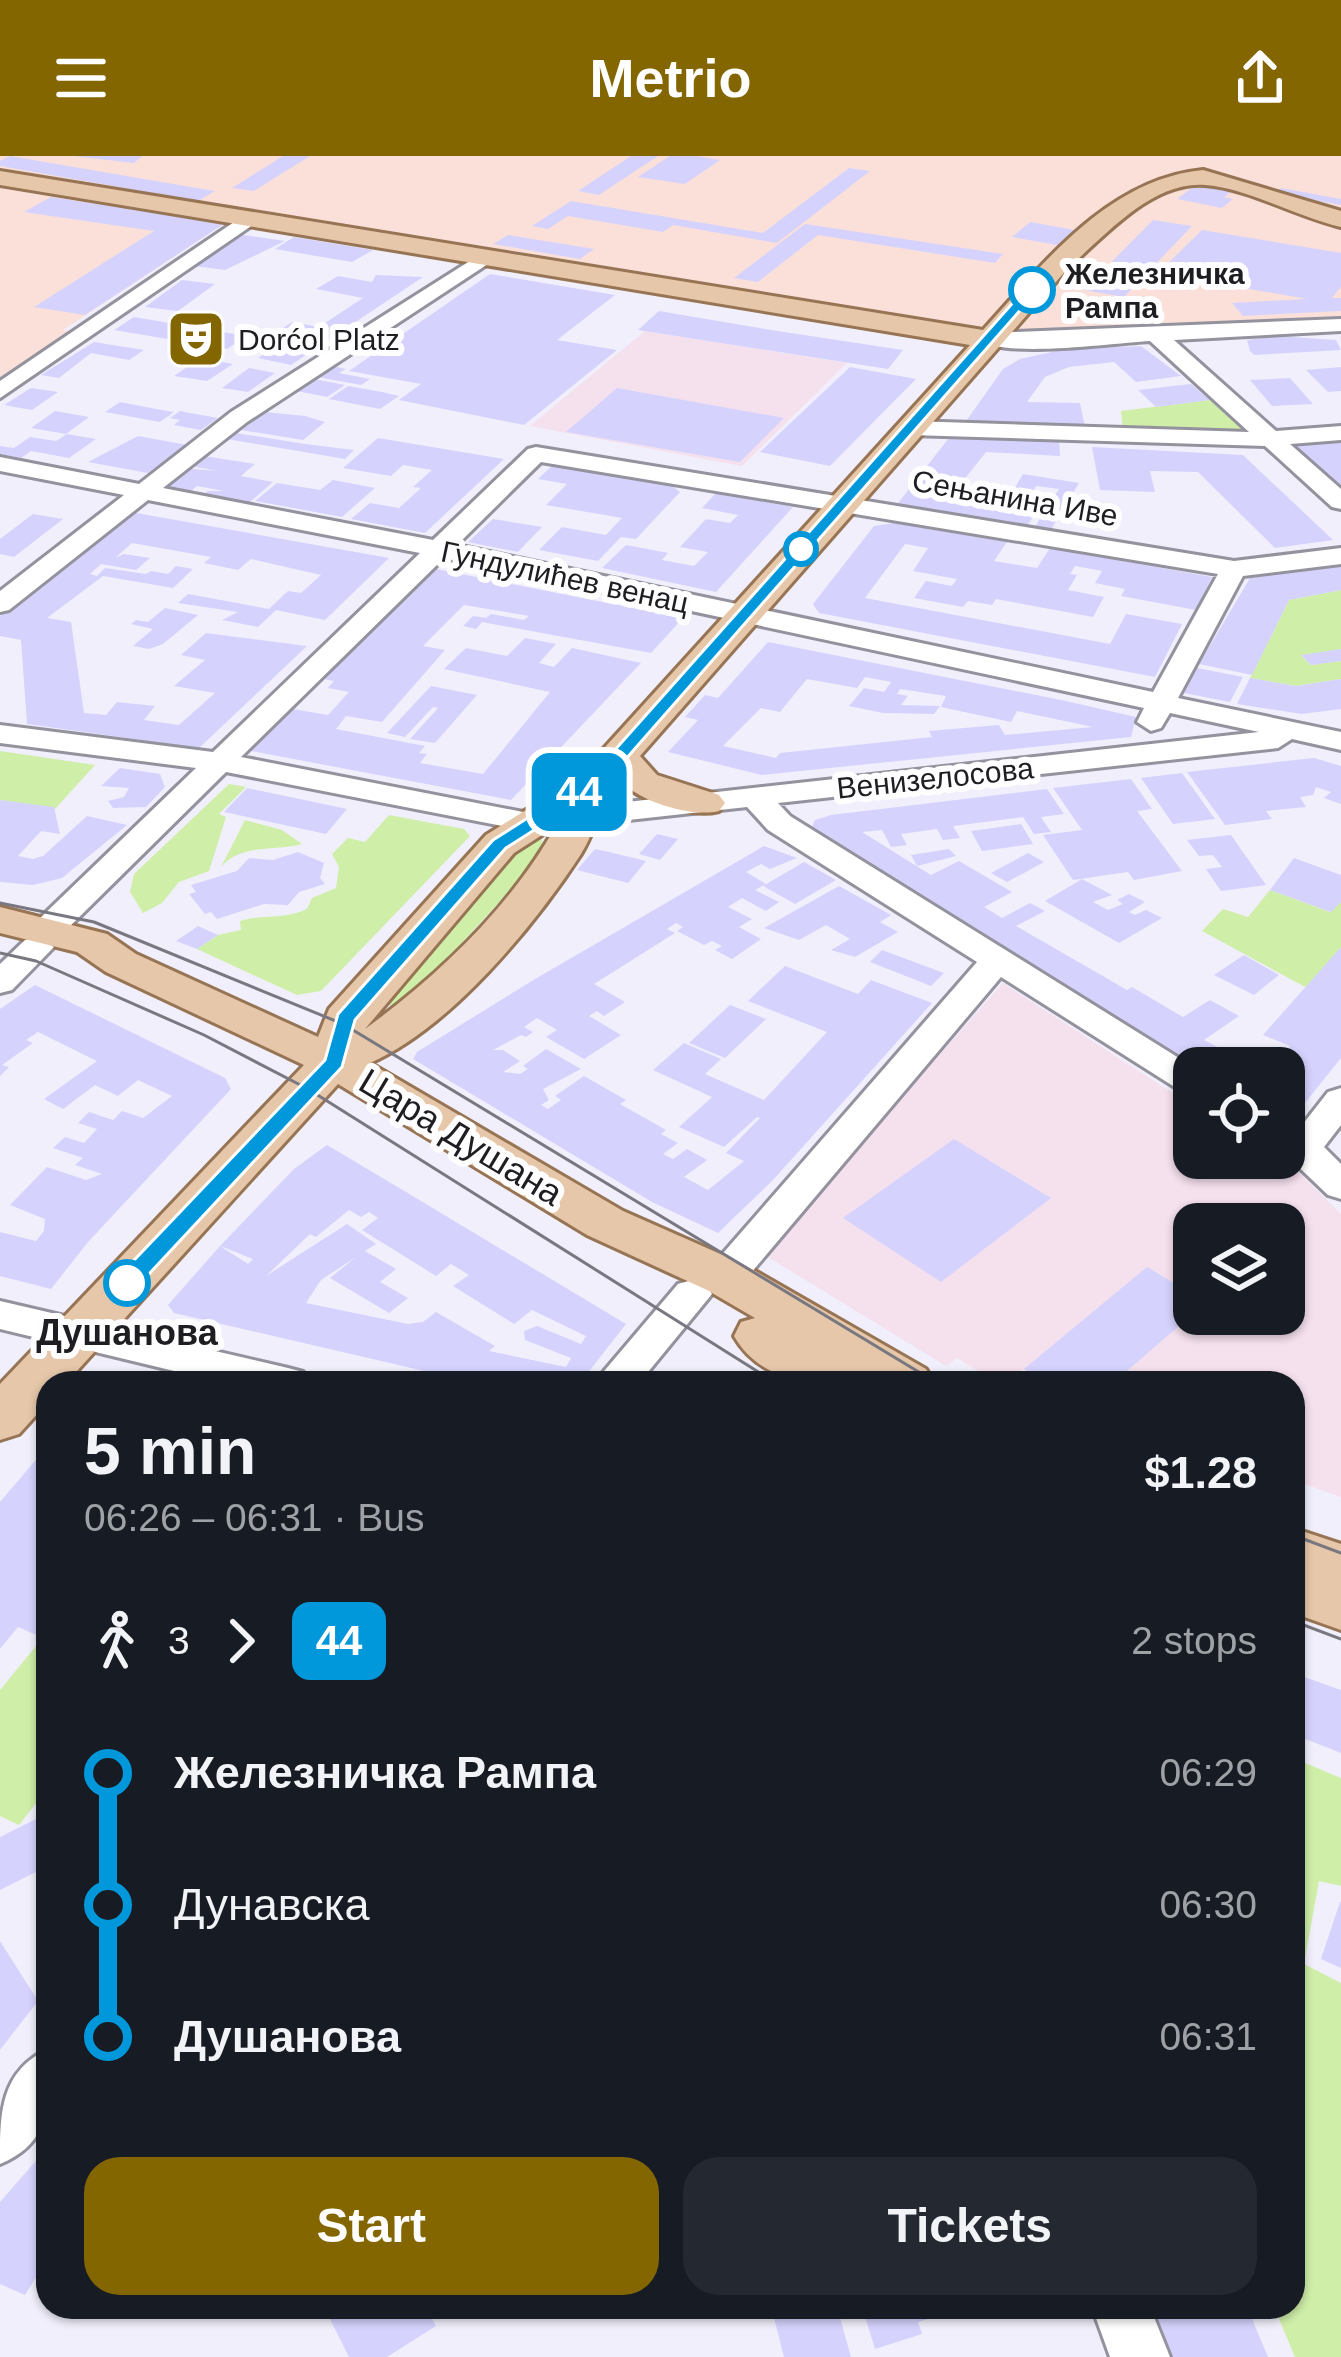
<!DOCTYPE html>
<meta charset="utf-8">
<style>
body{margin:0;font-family:Helvetica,sans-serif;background:#242831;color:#f1f3f6;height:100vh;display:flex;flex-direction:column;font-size:45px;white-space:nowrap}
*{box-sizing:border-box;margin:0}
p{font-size:39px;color:#9ea1a6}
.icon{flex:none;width:66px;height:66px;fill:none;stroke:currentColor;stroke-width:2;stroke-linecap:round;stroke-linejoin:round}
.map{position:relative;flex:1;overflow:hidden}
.side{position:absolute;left:36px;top:1215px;width:1269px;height:948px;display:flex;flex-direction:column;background:#171b24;border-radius:36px;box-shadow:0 3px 9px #0004}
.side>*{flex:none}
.badge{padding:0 24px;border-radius:18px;font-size:42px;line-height:78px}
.fabs{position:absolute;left:1173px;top:891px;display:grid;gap:24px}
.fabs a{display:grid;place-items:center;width:132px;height:132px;border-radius:24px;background:#171b24;box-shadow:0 3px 9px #0004;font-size:60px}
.map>.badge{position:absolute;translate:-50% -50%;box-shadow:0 0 0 6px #fff}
.legs{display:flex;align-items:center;gap:18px;height:132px;padding:0 48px;font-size:39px}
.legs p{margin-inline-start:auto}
.summary{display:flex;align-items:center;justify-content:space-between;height:204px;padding:0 48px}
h1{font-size:66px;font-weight:600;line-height:90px}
.action{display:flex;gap:24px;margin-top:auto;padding:24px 48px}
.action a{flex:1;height:138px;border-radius:36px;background:#846600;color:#fff;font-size:48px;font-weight:600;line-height:138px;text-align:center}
.action a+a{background:#242831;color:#f1f3f6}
ul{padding:0 48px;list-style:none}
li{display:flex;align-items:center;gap:42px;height:132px;font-size:45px}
li i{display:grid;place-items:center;width:18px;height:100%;margin:0 15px;background:currentColor}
li i::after{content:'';width:30px;height:30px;margin:-15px;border:9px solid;border-radius:50%;background:#171b24}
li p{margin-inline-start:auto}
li:first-child i{background:linear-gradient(#0000 50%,currentColor 0)}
li:last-child i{background:linear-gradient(currentColor 50%,#0000 0)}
header{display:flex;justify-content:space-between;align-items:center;height:156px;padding:0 48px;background:#846600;color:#fff;font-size:54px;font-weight:600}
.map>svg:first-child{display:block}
</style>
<header><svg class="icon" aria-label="menu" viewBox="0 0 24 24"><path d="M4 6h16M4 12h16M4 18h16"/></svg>Metrio<svg class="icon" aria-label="share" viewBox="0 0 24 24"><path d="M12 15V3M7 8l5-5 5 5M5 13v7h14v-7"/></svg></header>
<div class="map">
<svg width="1341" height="2201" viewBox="0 0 1341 2201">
<rect width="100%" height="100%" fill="#f0effb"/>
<!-- commercial -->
<path fill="#f5e0ee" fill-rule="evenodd" d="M645 175 847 207 742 310 530 270Z
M1003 827 1194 951V1002H1276L1293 1011 1341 1058V1341L1293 1324V1227H1046L1024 1213 1007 1227H998L957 1202 946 1210 763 1098ZM1194 1068H1284V1158H1194Z"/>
<!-- industrial -->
<path fill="#fae0d9" d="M0 0H1341V163L1013 177 936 169 0 15Z
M0 30 225 67 63 174 80 178 0 231Z"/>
<!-- green -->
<path fill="#cfeea8" d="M1210 244 1247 278 1123 274 1121 255Z
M1341 434V493L1302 500 1311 509 1341 505V523L1296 530 1250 522 1289 444Z
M0 595 95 609 55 653 0 644Z
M229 628 246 631 219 658 226 661 209 715 179 726 162 747 143 757 130 736 134 718Z
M389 659 464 673 470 680 321 835 297 839 197 793 218 779 241 774 240 765C263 758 284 764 307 753L312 742 336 732 339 711 332 698 348 682 365 686Z
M245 664 282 674 302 688C272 696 242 687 221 711Z
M539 673 545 696 428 824 395 851 379 846 505 697Z
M1270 734 1330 756 1341 746V791L1307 832 1202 775 1223 753 1248 761Z
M41 1484 48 1487V1632L19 1669 0 1660V1534Z
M1293 1602 1341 1622V1730L1319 1725 1304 1808 1341 1827V2201H1295L1274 2151H1293Z"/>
<!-- building -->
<path fill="#d5d3fd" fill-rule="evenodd" d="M10 0 173 28 215 35 198 45 0 10V5Z
M73 0H142L134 7Z
M283 0H310L254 35 232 32Z
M631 0H658L599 39 578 35Z
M670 0H696L720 4 685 28 638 21Z
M849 12 870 15 777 87 673 69 663 76 568 60 548 73 532 70 571 45 763 77Z
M1197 28 1232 35 1224 41 1233 43 1222 52 1177 43Z
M1281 32 1341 43V49L1274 37Z
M51 41 156 57 225 67 85 159 34 151 154 75 24 56Z
M1153 64 1192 70 1124 141 1084 134Z
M1030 66 1075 74 1057 89 1012 81Z
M805 68 1003 98 995 107 818 79 758 126 734 122Z
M1202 74 1341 97V131L1332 142H1341V155L1243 160 1232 147 1307 143 1158 117Z
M243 79 285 85 225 114 194 110Z
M508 79 594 93 580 103 493 88Z
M294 81 373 94 352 106 275 93Z
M490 118 615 139 557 184 617 194 524 269 399 244 421 228 349 215Z
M376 119 423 121 291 209 258 202 294 179 277 176 292 166 319 171 363 142 316 133 338 120 372 126Z
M182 124 215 128 178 155 145 151Z
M659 155 771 174 903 194 888 213 638 174Z
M134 161 246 180 227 193 114 174Z
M1278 180 1336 184 1341 194 1254 199 1250 195 1247 184Z
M94 186 144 194 129 204 91 197 59 222 41 219Z
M1141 190 1181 220 1136 226 1114 206 1069 211 1045 221 1027 246 1080 247 1085 271 964 268 1003 213 1020 203 1066 193Z
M200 202 233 208 207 225 174 220Z
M332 210 346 213 339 217 370 223 361 229 317 221Z
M850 211 916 223 830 310 760 296Z
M1341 211V235L1328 236 1306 214Z
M249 212 275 217 248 236 222 232Z
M1290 222 1313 248 1272 250 1250 224Z
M314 223 345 229 327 241 297 235Z
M1191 228 1210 244 1156 251 1138 234Z
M348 230 382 236 399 240 380 253 329 243Z
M31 232 58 236 32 254 4 249Z
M617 232 784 262 740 306 566 276Z
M120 246 156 253 174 256 160 266 105 256Z
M55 255 89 261 66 278 31 272Z
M180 255 190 257 218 262 201 274 174 269 180 264 170 262Z
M265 256 305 260 325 266 303 284 241 274Z
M236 277 305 288 354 294 345 303 227 283Z
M67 278 96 283 69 302 31 295 21 302 0 298V290L14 292 30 281 56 285Z
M952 278 1059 283 1060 300 986 296 951 340 1037 355 1025 373 895 351Z
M138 280 187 289 148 317 88 306Z
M378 282 504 303 425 377 351 363 370 347 399 352 421 332 413 331 432 314 403 309 391 320 343 312Z
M1341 283V330L1291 286Z
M1092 291 1243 299 1333 384 1275 392 1198 316 1150 315 1155 336 1100 334Z
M204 300 255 308 241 320 273 326 242 353 200 342 208 335H224L197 330 185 340 154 334 182 312 217 315 191 310Z
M553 309 671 329 680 336 636 383 621 381 598 405 539 394 562 371 606 379 622 362 546 349 567 328 538 323Z
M1023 318 1079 327 1049 377 1033 374 1059 333 1036 330 1028 343 1010 340Z
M333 324 375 332 342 361 255 345 277 327 320 334Z
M716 337 793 351 716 436 602 412 626 389 668 397 662 404 694 410 708 396 680 391 706 363 730 367 738 359 702 352Z
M125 355 389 402 325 464 276 454 258 471 222 464 238 456 178 447 188 438 269 453 288 435 301 437 321 419 251 403 238 414 204 407 211 401 132 387 115 402 124 398 150 402 136 414 101 408 90 418 97 420 105 412 146 418 151 415 168 418 176 410 193 413 173 432 103 420 47 462 71 466 84 557 106 559 117 546 155 550 144 564 179 569 215 537 174 530 205 504 181 499 206 477 307 490 199 592 27 568 21 484 0 480V460Z
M33 358 63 363 14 401 0 398V383Z
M493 363 542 371 518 396 468 386Z
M894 367 1007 386 994 405 1037 412 1050 392 1212 421 1196 454 1121 440 1125 433 1095 427 1102 415 1075 410 1070 418 1077 419 1068 434 1104 441 1093 461 996 443 992 449 968 445 963 451 914 442 926 425 952 430 957 423 913 415 928 392 905 388 865 442 1110 488 1126 458 1182 468 1155 521 819 457 813 448 874 370Z
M1341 406V434L1289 444 1252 519 1199 508 1250 422Z
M436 413 683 462 651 497 482 466 476 473 463 470 473 460 486 462 491 458 524 464 529 460 464 449 423 490 445 494 382 566 346 560 336 573 425 590 419 597 427 598 420 607 483 618 550 536 444 513 466 492 507 500 525 482 556 488 539 507 554 511 572 492 641 507 511 644 251 595 293 553 328 559 349 536 328 532 334 525 323 523Z
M165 452 198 459 163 488 149 493 133 490 153 473 131 468 136 464 148 466Z
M768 486 1066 545 1136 561 1131 581 762 619 668 596 698 564 685 561 705 539 718 542ZM865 521 891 526 884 536 864 532 849 550 883 557 934 558 940 550 901 549 908 540 897 538 900 533 946 540 941 551 1011 566 1017 555 1093 571 1005 579 999 569 929 575 932 581 780 597 776 602 723 590 761 552 780 556 807 523 857 532Z
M1341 493V505L1311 509 1301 499Z
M1197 512 1243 521 1230 546 1184 537Z
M1250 522 1296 530 1341 523V553L1302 558 1237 548Z
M431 530 477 539 435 587 410 583 438 552 433 551 405 581 387 577Z
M1314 602 1341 610V648L1324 642 1331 636 1316 631 1313 639 1300 641 1306 651 1266 655 1272 663 1225 669 1187 616Z
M120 612 160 618 165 631 146 651 113 652 108 645 124 641 129 632 101 630Z
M1182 617 1215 663 1173 668 1141 622Z
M1131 623 1152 653 1137 655 1182 715 1134 724 1128 716 1073 724 1043 679 1082 674 1053 632Z
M247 632 295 642 347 653 326 678 224 656Z
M1047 633 1064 658 1041 661 1051 676 1034 678 1023 661 953 670 960 682 943 684 937 673 901 678 907 689 891 691 882 674 862 676 931 719 959 705 1012 736 984 751 1002 762 1030 747 1045 755 1016 770 1127 834 1132 831 1183 861 1210 844 1239 860 1204 884 1258 912H1194L811 674 815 664 831 659Z
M0 644 54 651 60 678 41 675 18 700 33 703 43 700 87 660 127 669 62 722 33 729 0 726Z
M1021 668 1033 688 982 695 971 675Z
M657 678 678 683 660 704 639 698Z
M1231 679 1266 729 1221 735 1206 713 1222 711 1213 699 1199 700 1187 684Z
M764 690 797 702 770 713 761 708 746 716 766 728 755 734 779 746 766 755 742 742 728 751 752 763 739 771 761 783 732 803 715 794 722 790 712 785 704 789 677 775 683 771 676 767 667 773 675 777 594 828 625 846 604 860 597 855 589 860 621 879 584 903 546 881 557 874 537 862 524 871 533 876 526 881 521 879 493 894H503L520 905 503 916 520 918 528 913 523 910 546 893 581 913 543 933 549 944 541 949 548 953 561 944 555 940 584 920 626 944 620 948 666 974 661 978 678 987 663 998 673 1003 687 993 707 1004 684 1021 708 1034 744 1005 726 997 760 962 757 961 724 991 679 971 712 941 653 914 684 887 721 903 705 918 764 944 827 876 748 845 785 810 858 838 871 824 932 847 773 1024 718 1077 652 1046 413 903 417 896 530 826Z
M595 693 609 696 646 705 628 727 577 714Z
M949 693 956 700 917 710 911 699Z
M298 696 324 707 320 722 325 728 299 736 288 749 264 748 217 763 211 756 205 758 189 738 196 736 191 729 237 715 249 702 273 704Z
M1028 697 1044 706 1007 726 991 717Z
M1294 702 1341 719V746L1331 756 1270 734Z
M804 706 836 724 795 748 763 730Z
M1082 723 1112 739 1093 746 1108 754 1123 748 1117 744 1129 738 1145 746 1129 756 1135 759 1146 754 1162 762 1119 787 1045 745Z
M839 730 891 759 880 766 898 776 855 801 831 794 850 783 826 769 799 784 764 772Z
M198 770 218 779 197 793 176 785Z
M1341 791V902L1284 973V912H1273L1290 890 1263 879Z
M882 794 944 817 931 830 870 806Z
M1244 799 1279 819 1254 839 1214 819Z
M35 829 225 922 231 933 88 1086 51 1133 0 1120V1076L36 1085 44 1075 45 1063 10 1049 47 1011 86 1024 102 1018 75 1009 83 1002 53 992 65 981 84 987 97 973 78 967 89 956 113 964 122 955 143 962 172 940 138 924 118 940 95 929 63 953 44 943 97 905 38 876 26 884 33 887 2 909 9 911 0 920V853Z
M730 849 766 863 725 902 689 887Z
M954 983 1051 1042 941 1126 843 1062Z
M327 989 401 1033 626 1168 580 1227H476L174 1157 168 1149 220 1090 248 1108 253 1103 220 1090 294 1013ZM349 1054 361 1061 369 1056 378 1062 362 1074 436 1120 451 1108 469 1119 453 1130 514 1168 532 1154 586 1180 581 1188 537 1170 524 1175 525 1184 571 1202 566 1211 489 1195 495 1190 436 1156 423 1166 408 1168 306 1147 321 1124 356 1101 330 1122 389 1157 408 1142 380 1126 396 1113 365 1095 376 1088 347 1068 266 1120 310 1078 316 1081Z
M1147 1111 1194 1139V1157L1113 1227H1046L1024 1213Z
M40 1299 48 1301V1484L18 1471 0 1493V1346Z
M1293 1517 1341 1534V1597L1293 1578Z
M48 1657V1710L0 1734V1681Z
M1340 1746H1341V1812L1321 1803Z
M0 1785 38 1845 0 1894Z
M48 1991V2102L25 2139 0 2128V2046Z
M324 2151H426L436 2170 387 2201H349Z
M798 2151H837L851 2201H784L773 2158Z
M862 2151H963V2152L918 2166 922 2178 875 2193Z
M1143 2151H1247L1268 2201H1162Z"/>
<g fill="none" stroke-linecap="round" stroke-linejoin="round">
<!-- minor casing -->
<g stroke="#93929d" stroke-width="6">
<path id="minor" d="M243 60 260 64 0 242V225Z
M484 96 491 98V106L247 266 163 332 433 384 528 293 536 291 1234 405 1341 392V408L1243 420 1178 542 1341 576V594L1292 583 1278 592 778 647 790 660 1195 912 1194 938 1181 935 1001 821 739 1131 725 1135 711 1131 705 1121 711 1111 977 806 768 674 747 651 528 675 226 616 60 780H36L32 773 36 766 196 612 0 587V569L213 596 420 397 148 344 9 454 0 456V435L124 339 0 315V301L139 328 231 256ZM541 306 1218 418 1153 536 457 389ZM444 402 1144 552 1137 566 1151 575 1161 572 1170 557 1259 576 528 657 241 601Z
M1341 163V175L1174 184 1276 275 1341 270V284L1290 288 1341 333V353L1332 351 1265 290 911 279 899 272 911 265 1249 276 1150 185C1113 187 1003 203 977 183L988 177Z
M37 781 54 791 12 834 0 837V808L25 784Z
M1341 932V969L1324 991 1341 1008V1043L1328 1039 1284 997V969L1299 973 1328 936Z
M692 1124 706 1128 712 1138 639 1227H594L678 1128Z
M0 1145 288 1212 303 1216 309 1227H224L0 1173Z
M48 1893C48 1944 55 1985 0 2008 0 1957 0 1916 48 1893Z
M1092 2151H1150L1170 2201H1110Z"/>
</g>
<!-- major casing -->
<g stroke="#967454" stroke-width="6">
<path id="major" d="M1203 14 1341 55V71C1298 61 1247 32 1205 29 1152 25 1106 79 1069 111L640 600 657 619 719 639 725 647 719 655C691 662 637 645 619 623 601 643 596 675 581 698 534 770 450 872 370 907L623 1055 743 1108 926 1213 934 1227C871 1227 772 1247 734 1180L741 1166 755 1162 707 1134 587 1079 338 928 66 1227H48V1246L19 1278 0 1284V1228L304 909 106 816 77 796 0 777V751L107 778 136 798 318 881 329 853 486 679 577 622 970 189 0 29V15L983 174C1043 108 1108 23 1203 14ZM556 670C511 750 439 819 365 873L514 697Z
M1293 1372 1341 1388V1474L1293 1457Z"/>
</g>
<!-- minor -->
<use href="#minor" fill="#fff" fill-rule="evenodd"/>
<!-- major -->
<use href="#major" fill="#e6c7a9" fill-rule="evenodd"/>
<!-- tram -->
<path stroke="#797880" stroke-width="3" d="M0 747 94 766 343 868 937 1227
M0 797 36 805 204 879 308 933 776 1227
M1293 1379 1341 1397
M1293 1465 1341 1483"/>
</g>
<!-- line-1 -->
<path fill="#0098da" stroke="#fff" stroke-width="3" d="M1027 131 1038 134 625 604 597 634 506 692 355 864 342 911 135 1133H118V1121L325 904 338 858 493 684 584 626 613 596Z"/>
<!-- icons -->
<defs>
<g id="theatre-square" transform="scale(3)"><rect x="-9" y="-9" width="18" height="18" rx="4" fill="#846600" stroke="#fefefe"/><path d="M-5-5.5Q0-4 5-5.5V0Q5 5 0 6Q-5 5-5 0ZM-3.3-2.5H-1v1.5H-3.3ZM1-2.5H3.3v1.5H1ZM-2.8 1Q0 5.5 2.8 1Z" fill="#fff"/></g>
</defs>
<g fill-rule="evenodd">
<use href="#theatre-square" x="196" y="183"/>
</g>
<!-- markers -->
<g fill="#fff" stroke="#0098da" stroke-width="6">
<circle cx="1032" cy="134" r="21"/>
<circle cx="801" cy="393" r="15"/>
<circle cx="127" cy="1127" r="21"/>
</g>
<g text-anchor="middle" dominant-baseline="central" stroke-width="12" stroke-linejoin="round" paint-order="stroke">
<!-- far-stop labels -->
<g font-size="30" font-weight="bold" fill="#1e1e22" stroke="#fefefe" text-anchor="start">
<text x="1065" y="117">Железничка<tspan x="1065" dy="34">Рампа</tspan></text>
</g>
<!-- far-poi labels -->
<g font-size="30" fill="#1e1e22" stroke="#fefefe" text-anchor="start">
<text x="238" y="183">Dorćol Platz</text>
</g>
<!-- far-street labels -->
<g font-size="30" fill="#1e1e22" stroke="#fefefe">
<text transform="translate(1015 342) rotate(10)">Сењанина Иве</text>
<text transform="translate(565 421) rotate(12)">Гундулићев венац</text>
<text transform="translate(935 622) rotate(-6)">Венизелосова</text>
</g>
<!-- street labels -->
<g font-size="36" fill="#1e1e22" stroke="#fefefe">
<text transform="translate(461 981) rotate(31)">Цара Душана</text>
</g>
<!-- stop labels -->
<g font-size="36" font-weight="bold" fill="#1e1e22" stroke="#fefefe">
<text x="127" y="1176">Душанова</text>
</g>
</g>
</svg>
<div class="fabs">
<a><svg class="icon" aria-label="locate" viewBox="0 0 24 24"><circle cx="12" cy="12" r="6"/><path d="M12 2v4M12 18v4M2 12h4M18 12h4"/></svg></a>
<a><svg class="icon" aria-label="layers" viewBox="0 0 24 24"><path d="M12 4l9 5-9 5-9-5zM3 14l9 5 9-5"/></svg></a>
</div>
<b class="badge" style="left:579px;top:636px;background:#0098da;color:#fff">44</b>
<section class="side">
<div class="summary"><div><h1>5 min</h1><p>06:26 – 06:31 · Bus</p></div><b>$1.28</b></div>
<div class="legs"><svg class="icon" aria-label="walk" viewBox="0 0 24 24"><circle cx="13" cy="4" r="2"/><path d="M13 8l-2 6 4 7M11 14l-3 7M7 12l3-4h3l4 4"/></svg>3<svg class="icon" aria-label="forward" viewBox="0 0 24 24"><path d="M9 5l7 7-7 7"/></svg><b class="badge" style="background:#0098da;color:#fff">44</b><p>2 stops</p></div>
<ul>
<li><i style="color:#0098da"></i><b>Железничка Рампа</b><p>06:29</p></li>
<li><i style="color:#0098da"></i><span>Дунавска</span><p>06:30</p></li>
<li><i style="color:#0098da"></i><b>Душанова</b><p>06:31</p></li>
</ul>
<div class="action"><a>Start</a><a>Tickets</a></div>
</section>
</div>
